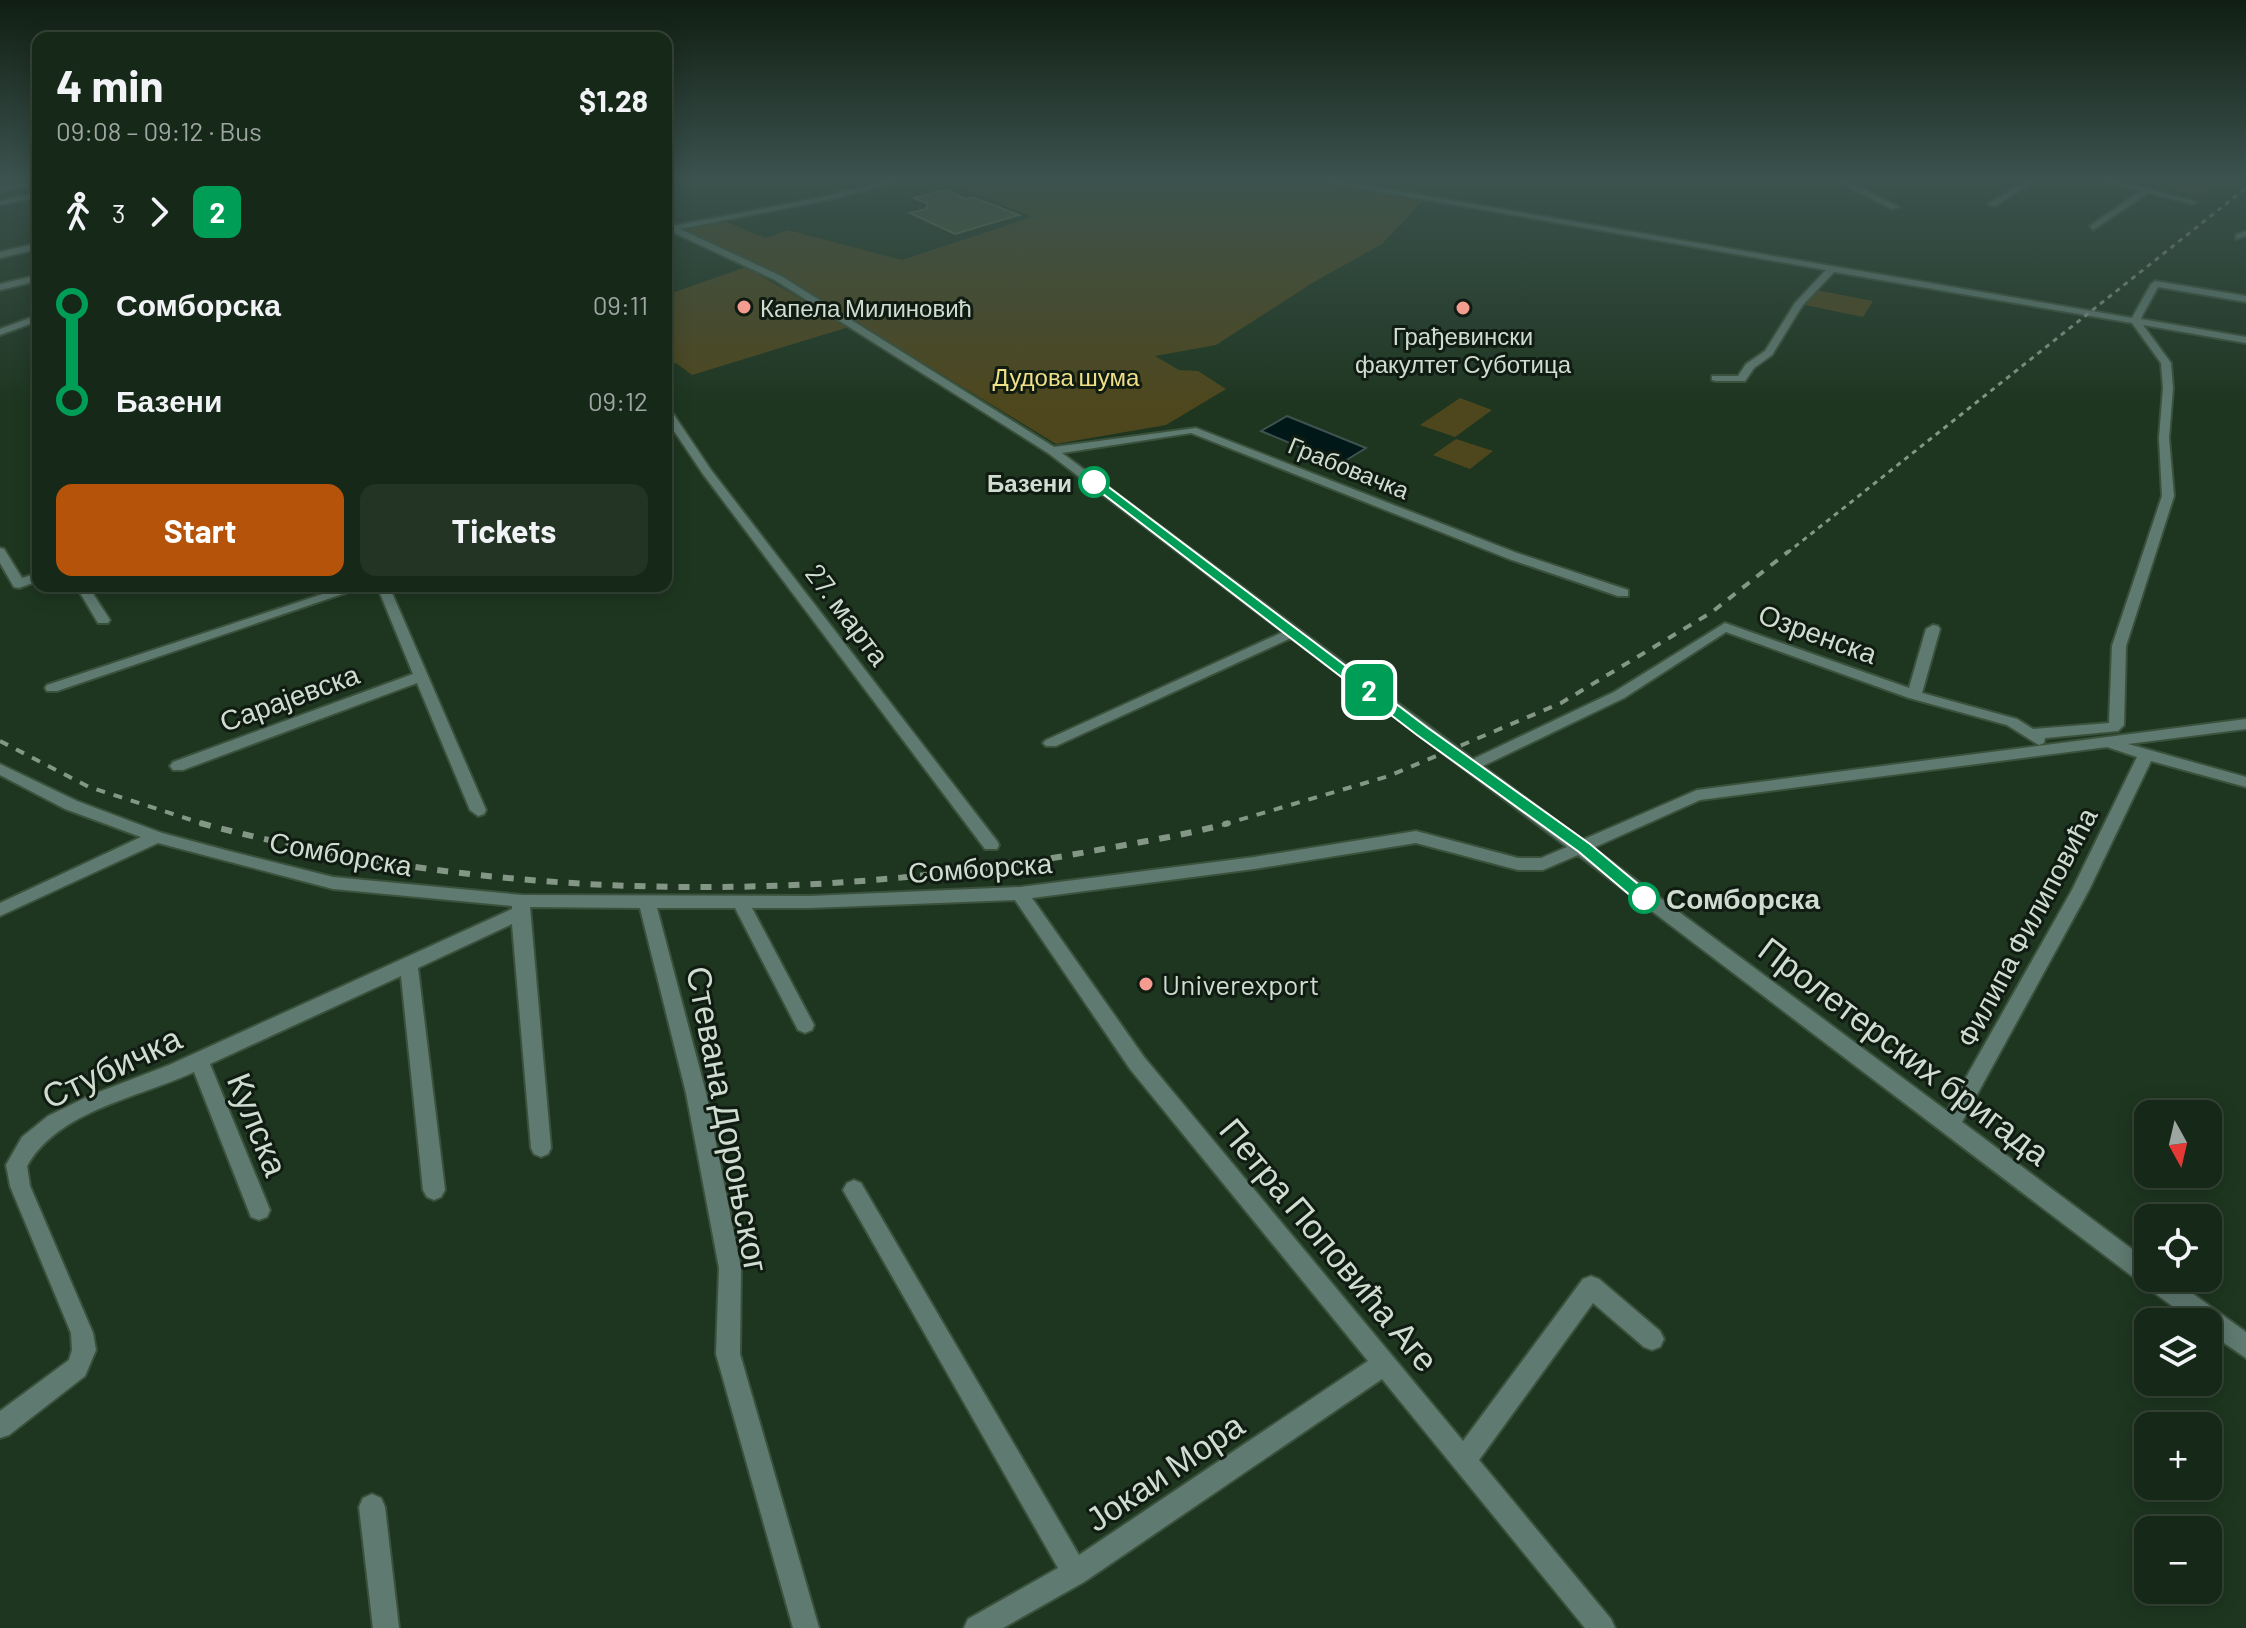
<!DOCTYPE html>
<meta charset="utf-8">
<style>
body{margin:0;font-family:Barlow,sans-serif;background:#233425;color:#f1f3f6;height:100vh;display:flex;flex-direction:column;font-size:30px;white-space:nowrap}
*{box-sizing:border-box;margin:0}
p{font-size:26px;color:#9ea6a2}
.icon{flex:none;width:44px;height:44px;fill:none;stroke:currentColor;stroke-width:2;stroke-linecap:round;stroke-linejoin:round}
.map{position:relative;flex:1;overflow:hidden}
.panel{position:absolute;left:32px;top:32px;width:640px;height:560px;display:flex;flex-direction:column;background:#162818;border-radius:16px;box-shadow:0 4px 20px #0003,0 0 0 2px #354437}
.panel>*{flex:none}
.badge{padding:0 16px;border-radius:12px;font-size:28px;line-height:52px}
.needle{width:52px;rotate:172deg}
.tools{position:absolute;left:2134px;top:1100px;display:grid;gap:16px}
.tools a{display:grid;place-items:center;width:88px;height:88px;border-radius:16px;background:#162818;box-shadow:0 4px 20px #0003,0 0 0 2px #354437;font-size:40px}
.map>.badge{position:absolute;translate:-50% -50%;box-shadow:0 0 0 4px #fff}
.legs{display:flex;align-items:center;gap:12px;height:88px;padding:0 24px;font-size:26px}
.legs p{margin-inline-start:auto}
.headline{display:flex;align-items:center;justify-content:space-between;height:136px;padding:0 24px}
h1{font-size:44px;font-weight:700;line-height:60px}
.button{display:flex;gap:16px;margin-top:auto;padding:16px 24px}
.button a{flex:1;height:92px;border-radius:16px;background:#b45309;color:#fff;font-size:32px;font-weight:700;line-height:92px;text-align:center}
.button a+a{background:#233425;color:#f1f3f6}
ul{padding:0 24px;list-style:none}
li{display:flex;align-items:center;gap:28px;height:96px;font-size:30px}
li i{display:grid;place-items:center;width:12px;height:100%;margin:0 10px;background:currentColor}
li i::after{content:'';width:20px;height:20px;margin:-10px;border:6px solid;border-radius:50%;background:#162818}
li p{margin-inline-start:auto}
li:first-child i{background:linear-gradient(#0000 50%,currentColor 0)}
li:last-child i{background:linear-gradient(currentColor 50%,#0000 0)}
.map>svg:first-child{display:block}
</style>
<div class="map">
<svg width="2246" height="1628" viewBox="0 0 2246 1628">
<rect width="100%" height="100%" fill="#1e3620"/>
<!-- green -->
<path fill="#4e471d" d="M982 177H1300L1426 198 1382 244 1314 282 1216 345 1155 356 1179 370 1198 371 1226 389 1166 425 1056 444 782 277 681 228 720 219 765 238 788 230 902 260 1032 217 947 182Z
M2122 177H2227L2197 196Z
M746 267 849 327 692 375 676 363 666 366V295Z
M1816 290 1873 301 1863 317 1805 305Z
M1460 398 1492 410 1455 437 1420 425Z
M1456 439 1493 451 1470 469 1433 455Z"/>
<!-- water -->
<path fill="#001818" stroke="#3e534f" stroke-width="2" d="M1287 416 1366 448 1340 464 1261 431Z"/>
<!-- building -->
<path fill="#4f593a" stroke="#6b7656" stroke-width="2" d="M946 190 966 199 973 197 1019 215 955 234 910 213 926 209 928 204 914 198Z"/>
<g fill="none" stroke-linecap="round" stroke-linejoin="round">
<!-- minor casing -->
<g stroke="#3a513c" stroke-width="4">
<path id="minor" d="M702 177H711L716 181 709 183Z
M901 177H915L828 200 680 229 781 276 1054 447 1196 428 1517 553 1628 590V596H1618L1509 559 1191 433 1062 453 1473 759 1614 692 1725 623 1909 688 1926 629 1933 625 1938 626 1940 629 1922 693 2017 719 2033 729 2109 723 2112 646 2162 496 2159 438 2163 388 2161 363 2132 323 1834 272 1802 306 1772 355 1754 368 1745 381H1716L1712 380V376H1738L1746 364 1765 351 1795 303 1826 270 1297 177H1316L2132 318 2151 284 2155 281 2246 296V302L2158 287 2142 316 2141 319 2246 337V343L2143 325 2171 363 2173 388 2169 438 2174 496 2126 646 2124 725 2118 731 2045 738 2044 743 2039 745 2007 725 1909 698 1726 632 1624 698 1483 766 1582 840 1697 790 2246 719V729L2128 744 2246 777V787L2151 761 2089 890 1962 1122 2148 1261V1278H2171L2246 1332V1358L2208 1332V1322H2194L2145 1286 1578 855 1543 870H1518L1416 843 1254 869 1032 898 1144 1057 1463 1441 1583 1279 1591 1276 1599 1279 1660 1331 1664 1339 1660 1347 1652 1350 1644 1347 1593 1303 1479 1460 1611 1619 1615 1628H1585L1382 1379 1084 1582 1003 1628H964L968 1619 1058 1568 847 1197 843 1190 847 1183 854 1180 861 1183 1079 1555 1368 1361 1130 1069 1015 900 810 908H752L814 1025 812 1030 805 1033 798 1030 735 908H657L706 1093 741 1268 740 1354 819 1628H793L716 1354 719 1268 686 1093 640 908 530 907 551 1148 548 1154 541 1157 534 1154 531 1148 512 924 418 968 445 1190 441 1197 434 1200 427 1197 423 1190 401 976 210 1064 270 1210 267 1217 259 1220 251 1217 194 1072C138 1098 59 1110 27 1166L30 1186 93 1333 96 1350 85 1376 9 1435 0 1438V1411L69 1360 72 1350 71 1333 10 1186 6 1165 22 1137 48 1116 91 1095 169 1065 512 909V906L333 889 158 843 0 916V903L141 837 65 809 0 775V764L77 801 162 833 229 851 333 877 522 895 810 896 1020 887 1254 857 1416 831 1518 858H1541L1567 847 1291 638 1056 746H1046L1043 743 1046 740 1283 632 1048 453 775 280 666 229V224L673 226 828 196ZM2107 747 2137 757 2072 890 1947 1111 1593 848 1700 800Z
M1829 177H1839L1899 207 1892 209Z
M2032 177H2041L1995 206 1988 204Z
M2088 177H2102L2197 202 2193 204 2148 193 2093 230 2090 226 2140 191Z
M38 179V183L0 191V187Z
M38 193V197L0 205V201Z
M2246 231V236L2236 239V235Z
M38 243V249L0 258V252Z
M38 275V281L0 290V284Z
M38 315V321L0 335V329Z
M666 408 670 409 711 470 997 841 999 845 997 849H985L703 474 666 419Z
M0 548 4 549 22 578 38 573V581L19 588 14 587 0 563Z
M76 586H88L110 620 108 623H98Z
M347 586H366L57 691H47L45 688 47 685Z
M377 586H389L486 810 484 814 478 816 470 810 417 683 183 770H173L170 766 173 762 413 674Z
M372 1494 381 1498 385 1507 399 1628H373L359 1507 363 1498Z"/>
</g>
<!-- minor -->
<use href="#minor" fill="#5f7a70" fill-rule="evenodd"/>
<!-- rail-far2 -->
<path stroke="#849786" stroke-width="3" stroke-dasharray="5 5" stroke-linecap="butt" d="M1787 553 2246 188"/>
<!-- rail-far1 -->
<path stroke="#849786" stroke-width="4" stroke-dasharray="9 9" stroke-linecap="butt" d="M0 741 89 787 207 825
M1222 825 1389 776 1561 703 1712 612 1789 551"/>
<!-- rail -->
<path stroke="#849786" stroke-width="6" stroke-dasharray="11 11" stroke-linecap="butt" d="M200 823C487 900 795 905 1087 852 1134 843 1182 836 1229 823"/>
</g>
<!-- sky -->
<linearGradient id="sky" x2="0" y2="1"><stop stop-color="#101e12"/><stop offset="0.44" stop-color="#3b524e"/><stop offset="1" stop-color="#3b524e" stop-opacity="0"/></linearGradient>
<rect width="2246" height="405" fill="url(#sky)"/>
<!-- line-1 -->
<path fill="#009d57" stroke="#fff" stroke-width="2" d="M1090 479H1098L1428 728 1590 844 1650 894V902H1638L1579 852 1417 735 1090 484Z"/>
<!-- markers -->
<g fill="#f59c91" stroke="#101b11" stroke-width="3">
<circle cx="744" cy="307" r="8"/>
<circle cx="1463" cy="308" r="8"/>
<circle cx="1146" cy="984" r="8"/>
</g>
<g fill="#fff" stroke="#009d57" stroke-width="4">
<circle cx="1094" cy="482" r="14"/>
<circle cx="1644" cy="898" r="14"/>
</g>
<g text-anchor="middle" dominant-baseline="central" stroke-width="6" stroke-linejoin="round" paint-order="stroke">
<!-- far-poi labels -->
<g font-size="24" fill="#ceddcf" stroke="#101b11" text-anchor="start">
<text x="760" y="307">Капела Милиновић</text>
<text x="1463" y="335" text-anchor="middle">Грађевински<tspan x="1463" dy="28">факултет Суботица</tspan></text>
</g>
<!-- far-park labels -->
<g font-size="24" fill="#efdf87" stroke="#101b11">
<text x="1066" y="376">Дудова шума</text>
</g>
<!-- far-street labels -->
<g font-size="24" fill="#ceddcf" stroke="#101b11">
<text transform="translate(1349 467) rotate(22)">Грабовачка</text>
</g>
<!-- far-stop labels -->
<g font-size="24" font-weight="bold" fill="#ceddcf" stroke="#101b11" text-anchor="end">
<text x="1072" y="482">Базени</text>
</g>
<!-- street labels -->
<g font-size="28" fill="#ceddcf" stroke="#101b11">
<text transform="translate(848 614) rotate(53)">27. марта</text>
<text transform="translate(1818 633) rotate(20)">Озренска</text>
<text transform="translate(289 697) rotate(-20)">Сарајевска</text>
<text transform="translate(341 853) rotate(10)">Сомборска</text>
<text transform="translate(980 867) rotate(-4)">Сомборска</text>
<text transform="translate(2026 927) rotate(-62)">Филипа Филиповића</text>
</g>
<!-- stop labels -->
<g font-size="28" font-weight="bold" fill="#ceddcf" stroke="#101b11" text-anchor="start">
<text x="1666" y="898">Сомборска</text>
</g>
<!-- poi labels -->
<g font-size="28" fill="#ceddcf" stroke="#101b11" text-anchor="start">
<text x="1162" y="984">Univerexport</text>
</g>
<!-- near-street labels -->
<g font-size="34" fill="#ceddcf" stroke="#101b11">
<text transform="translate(1905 1050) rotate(37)">Пролетерских бригада</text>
<text transform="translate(111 1066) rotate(-25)">Стубичка</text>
<text transform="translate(729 1119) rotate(79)">Стевана Дороњског</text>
<text transform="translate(259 1124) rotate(68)">Кулска</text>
<text transform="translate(1330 1244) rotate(50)">Петра Поповића Аге</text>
<text transform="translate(1164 1471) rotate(-34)">Јокаи Мора</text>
</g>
</g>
</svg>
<div class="tools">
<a><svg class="needle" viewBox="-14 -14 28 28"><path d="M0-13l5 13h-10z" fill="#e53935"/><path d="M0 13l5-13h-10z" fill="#9ea6a2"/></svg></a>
<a><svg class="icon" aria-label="locate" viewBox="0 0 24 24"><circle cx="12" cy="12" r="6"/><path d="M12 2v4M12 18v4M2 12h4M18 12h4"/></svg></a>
<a><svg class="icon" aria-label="layers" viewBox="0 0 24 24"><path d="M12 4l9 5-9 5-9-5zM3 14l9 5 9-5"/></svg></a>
<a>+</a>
<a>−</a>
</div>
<b class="badge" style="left:1369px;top:690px;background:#009d57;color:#fff">2</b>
<section class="panel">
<div class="headline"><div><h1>4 min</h1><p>09:08 – 09:12 · Bus</p></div><b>$1.28</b></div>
<div class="legs"><svg class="icon" aria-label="walk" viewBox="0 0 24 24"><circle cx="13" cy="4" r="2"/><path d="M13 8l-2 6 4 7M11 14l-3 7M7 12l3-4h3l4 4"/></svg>3<svg class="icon" aria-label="forward" viewBox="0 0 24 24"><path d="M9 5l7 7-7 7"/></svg><b class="badge" style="background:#009d57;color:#fff">2</b></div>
<ul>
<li><i style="color:#009d57"></i><b>Сомборска</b><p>09:11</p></li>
<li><i style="color:#009d57"></i><b>Базени</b><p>09:12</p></li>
</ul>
<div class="button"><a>Start</a><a>Tickets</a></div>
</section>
</div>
